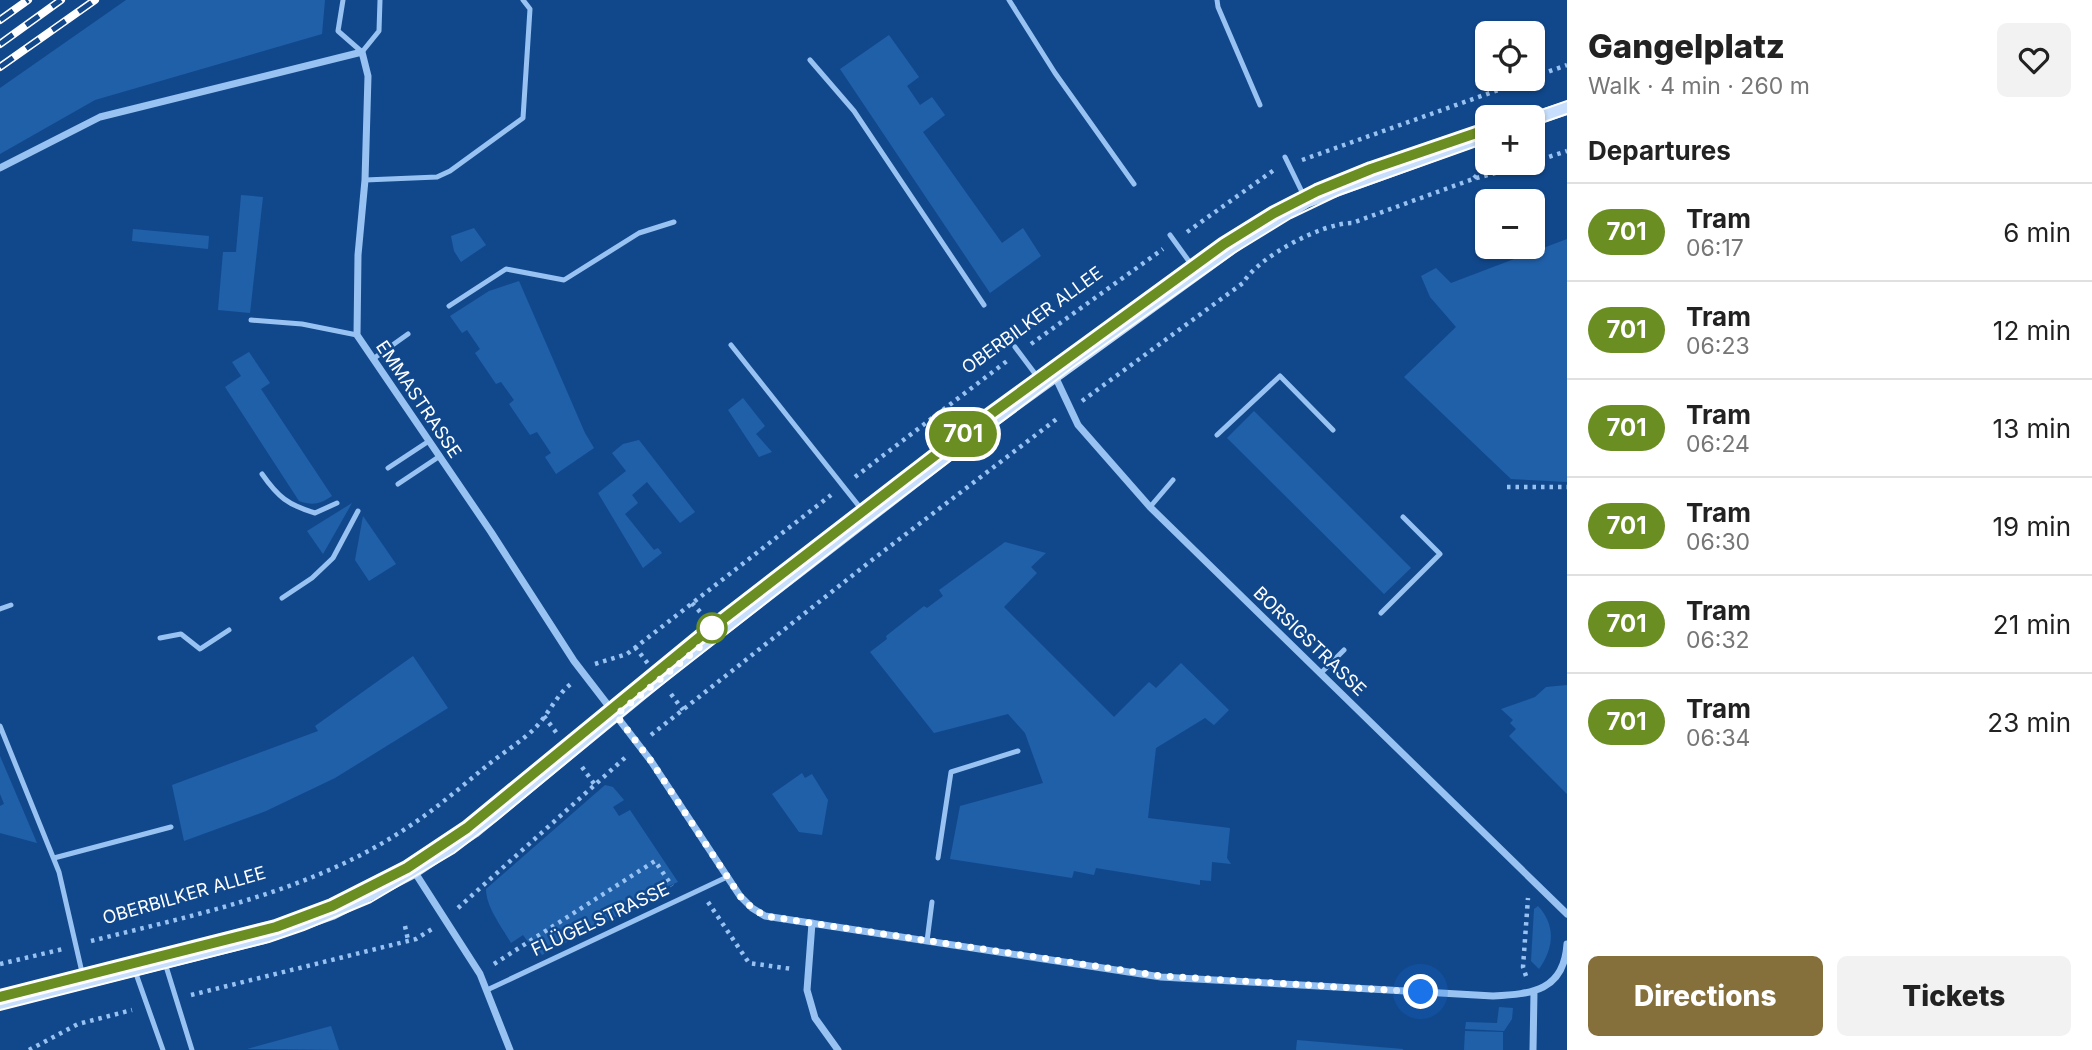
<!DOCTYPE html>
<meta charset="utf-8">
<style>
body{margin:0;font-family:Inter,sans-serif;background:#f2f2f2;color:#222;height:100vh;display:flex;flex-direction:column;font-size:26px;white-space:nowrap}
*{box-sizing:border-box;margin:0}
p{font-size:23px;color:#767676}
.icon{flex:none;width:38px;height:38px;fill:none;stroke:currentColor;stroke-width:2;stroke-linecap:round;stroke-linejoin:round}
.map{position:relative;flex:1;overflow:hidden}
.details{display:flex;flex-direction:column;background:#fff;width:525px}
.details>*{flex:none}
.badge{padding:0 14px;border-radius:23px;font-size:24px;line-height:46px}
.controls{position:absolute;left:1475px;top:21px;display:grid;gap:14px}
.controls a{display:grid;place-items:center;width:70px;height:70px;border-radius:10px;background:#fff;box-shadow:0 2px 5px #0004;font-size:35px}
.you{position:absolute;width:35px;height:35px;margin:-18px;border:5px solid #fff;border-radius:50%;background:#1a73e8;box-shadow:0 0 0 10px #1a73e833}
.map>.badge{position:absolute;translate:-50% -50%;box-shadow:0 0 0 4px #fff}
h2{padding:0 21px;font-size:26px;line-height:63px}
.round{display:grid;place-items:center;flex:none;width:74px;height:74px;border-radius:10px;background:#f2f2f2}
.headline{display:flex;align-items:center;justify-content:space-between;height:119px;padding:0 21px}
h1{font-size:33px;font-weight:800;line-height:52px}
.action{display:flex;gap:14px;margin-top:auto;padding:14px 21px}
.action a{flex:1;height:80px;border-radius:10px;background:#856f3b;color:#fff;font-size:28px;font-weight:800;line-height:80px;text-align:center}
.action a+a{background:#f2f2f2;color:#222}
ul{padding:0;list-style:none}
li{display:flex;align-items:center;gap:21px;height:98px;padding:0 21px;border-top:2px solid #e0e0e0}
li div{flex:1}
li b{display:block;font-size:26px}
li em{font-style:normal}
li .badge{min-width:77px;font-weight:700;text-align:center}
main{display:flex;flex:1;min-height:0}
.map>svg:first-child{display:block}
</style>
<main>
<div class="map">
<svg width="1567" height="1050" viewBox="0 0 1567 1050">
<rect width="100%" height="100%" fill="#11488c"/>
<!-- green -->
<path fill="#2060a9" d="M126 0H325L322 34 95 100 0 154V88Z
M889 35 919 77 907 86 920 105 932 97 945 115 923 132 1002 243 1023 228 1041 256 990 293 840 69Z
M241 195 263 197 250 313 218 310 223 252H236Z
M474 228 486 245 461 262 454 251 451 236Z
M133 229 209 236 208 249 132 241Z
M1567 239V482L1511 479 1404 377 1456 327 1430 297 1421 276 1436 268 1451 283Z
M519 281 585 433 594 448 556 474 545 457 551 453 537 432 530 435 509 404 514 400 501 382 496 384 475 353 480 349 467 330 462 333 450 316 489 291Z
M249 352 270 383 261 389 332 496C320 504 313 506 299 501L225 387 241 376 232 362Z
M743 398 765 426 756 434 772 452 759 457 728 410Z
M1254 411 1411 568 1384 594 1227 438Z
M639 440 695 512 680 523 647 482 632 495 638 503 625 514 654 550 658 548 662 553 643 568 598 493 626 471 612 453 623 444Z
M352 503 323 554 307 531Z
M363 516 396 564 369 581 355 560Z
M1005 542 1046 553 1031 567 1037 573 1004 607 1114 717 1149 682 1156 688 1181 663 1229 710 1214 725 1205 718 1156 748 1148 818 1230 828 1227 858 1231 864 1212 862 1211 881 1200 880V885L1096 868 1094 875 1074 871 1072 878 950 859 960 806 1043 783 1025 733 1008 714 934 733 870 652 887 639 886 636 924 606 927 608 943 596 939 590Z
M413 656 448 708 335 778 266 811 184 841 172 785 318 731 315 726Z
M1567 685V794L1509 736 1516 729 1510 723 1513 720 1501 709 1535 697 1546 687Z
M0 756 37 843 0 833V806L4 804 0 794Z
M802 773 805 778 812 774 828 800 822 835 799 832 772 794Z
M605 785 613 787 624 800 613 807 619 816 630 810 678 882 664 888 665 891 542 955 536 946 532 947 523 935 511 943C502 927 486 907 486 889Z
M1538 906C1556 925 1554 948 1539 969L1531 961 1534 909Z
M1499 1007 1513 1008 1512 1019 1504 1031 1465 1029 1466 1022 1497 1023Z
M331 1026 339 1050 247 1049Z
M1465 1031 1503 1032V1050H1464Z
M1297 1040 1403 1049V1050H1296Z"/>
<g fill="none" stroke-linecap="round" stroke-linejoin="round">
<!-- path -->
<path stroke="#98c2f2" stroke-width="4.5" stroke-dasharray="3.5 5" stroke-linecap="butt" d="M1533 77 1567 65
M1302 160 1529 79
M1533 162 1567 151
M1474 178 1484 168 1500 163
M1187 232 1274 170
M1031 344 1163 249
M1082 401 1243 283C1258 257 1322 223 1352 223L1473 179 1532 163
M855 477 1007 361
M1507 487H1567
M692 603 702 614
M635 647 649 665
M595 664 627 654 831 495
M671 694 683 710
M544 716 558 735
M651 735 872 560 1058 418
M582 767 595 785
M708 902 749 963 792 969
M458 908 628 755
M405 926 408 940
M91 941C198 914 312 891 405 829 435 810 462 786 489 764 504 752 522 741 535 728 549 714 556 695 572 683
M0 964 63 949
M494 964 655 861 672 886
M1526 976 1523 967 1528 898
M191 995 416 939 432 929
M29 1050 78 1024 132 1010"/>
<!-- service -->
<path stroke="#98c2f2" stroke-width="5" d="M343 0 338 31 362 52 379 31 380 0
M1009 0 1055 73 1134 184
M1217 0 1218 7 1260 105
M810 60 854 111 984 305
M1285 157 1305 198
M365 180 437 177 450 171 523 118 530 9 523 0
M1170 235 1196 271
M449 306 506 269 564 280 639 233 674 222
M251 320 302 324 357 335
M731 345 866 515
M1015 347 1042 383
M373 359 408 334
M1217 435 1280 376 1333 430
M388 468 429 441
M262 474C278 497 288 505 315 513L337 503
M398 484 440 456
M1150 507 1173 480
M282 598 312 578 333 558 358 511
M0 609 11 605
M1381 613 1440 554 1403 517
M160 638 181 634 200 649 229 630
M1321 673 1344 650
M0 726 59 872 84 981
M54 858 171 827
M938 858 951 772 1018 751
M927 941 932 902
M165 963 192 1050
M135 971 163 1050
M487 990 727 877"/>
<!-- minor -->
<path stroke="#98c2f2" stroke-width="7" d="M0 168 100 117 362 52 368 76 365 180 358 255 357 335 491 532 574 661 651 761 740 896 752 908 765 916 1161 977 1493 996C1532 994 1564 991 1567 944
M1054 374 1078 425 1150 507 1567 914
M414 871 480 974 510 1050
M812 923 807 990 815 1018 838 1050
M1533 1050 1534 992"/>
<!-- secondary -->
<path stroke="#c7dffc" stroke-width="14" d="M1533 119 1567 108
M0 1003 264 937 332 913 414 871 474 831 671 669 988 424 1246 237 1306 201 1488 135"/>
<!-- tram -->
<path stroke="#fff" stroke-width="2" d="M1521 117 1567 101
M1533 126 1567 114
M0 997 276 927 332 906 407 868 467 828 701 636 955 440 1224 244 1274 213 1317 191 1371 169 1488 129
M0 1010 269 942 304 930 371 902 454 853 497 820 642 700 854 534 1072 368 1234 253 1291 218 1339 195 1488 142"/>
<!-- rail casing -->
<g stroke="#fff" stroke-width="8">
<path id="rail" d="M0 20 28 0
M0 44 61 0
M0 67 95 0"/>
</g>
<!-- rail -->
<use href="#rail" stroke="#11488c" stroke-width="5" stroke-dasharray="16" stroke-linecap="butt"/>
</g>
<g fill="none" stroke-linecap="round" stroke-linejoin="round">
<!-- line casing -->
<g stroke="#fff" stroke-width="16">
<path id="line" d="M0 997 276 927 332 906 407 868 467 828 701 636 955 440 1224 244 1274 213 1317 191 1371 169 1488 129"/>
</g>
<!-- line -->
<use href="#line" stroke="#6b8e23" stroke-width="10"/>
<!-- walk -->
<path stroke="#fff" stroke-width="7" stroke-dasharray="0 12.6" d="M712 628 711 638 616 715 651 761 740 896 752 908 765 916 1161 976 1421 992"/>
</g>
<!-- markers -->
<circle fill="#fff" stroke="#6b8e23" stroke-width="3.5" cx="712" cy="628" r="14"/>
<g text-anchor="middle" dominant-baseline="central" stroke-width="5" stroke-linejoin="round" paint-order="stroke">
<!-- street labels -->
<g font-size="18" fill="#fff" stroke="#11488c">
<text transform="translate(1032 320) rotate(-36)">OBERBILKER ALLEE</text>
<text transform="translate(419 399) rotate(56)">EMMASTRASSE</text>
<text transform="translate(1310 641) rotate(44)">BORSIGSTRASSE</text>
<text transform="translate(184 895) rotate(-16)">OBERBILKER ALLEE</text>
<text transform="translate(600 919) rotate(-25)">FLÜGELSTRASSE</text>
</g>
</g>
</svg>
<div class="controls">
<a><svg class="icon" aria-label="locate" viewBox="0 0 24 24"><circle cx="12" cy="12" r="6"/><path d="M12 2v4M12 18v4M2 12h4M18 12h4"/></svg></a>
<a>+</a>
<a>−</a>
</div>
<div class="you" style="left:1421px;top:992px"></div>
<b class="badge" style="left:963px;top:434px;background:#6b8e23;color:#fff">701</b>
</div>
<section class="details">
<div class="headline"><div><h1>Gangelplatz</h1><p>Walk · 4 min · 260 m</p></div><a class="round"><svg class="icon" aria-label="heart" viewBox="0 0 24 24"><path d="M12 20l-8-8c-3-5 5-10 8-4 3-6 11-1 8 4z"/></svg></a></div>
<h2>Departures</h2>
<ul>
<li><span class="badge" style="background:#6b8e23;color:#fff">701</span><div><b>Tram</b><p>06:17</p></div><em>6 min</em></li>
<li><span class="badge" style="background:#6b8e23;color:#fff">701</span><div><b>Tram</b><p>06:23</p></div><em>12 min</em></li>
<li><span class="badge" style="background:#6b8e23;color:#fff">701</span><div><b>Tram</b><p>06:24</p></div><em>13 min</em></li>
<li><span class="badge" style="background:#6b8e23;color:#fff">701</span><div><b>Tram</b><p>06:30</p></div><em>19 min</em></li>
<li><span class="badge" style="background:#6b8e23;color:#fff">701</span><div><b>Tram</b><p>06:32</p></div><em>21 min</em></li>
<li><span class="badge" style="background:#6b8e23;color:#fff">701</span><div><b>Tram</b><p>06:34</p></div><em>23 min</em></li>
</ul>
<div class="action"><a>Directions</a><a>Tickets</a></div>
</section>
</main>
